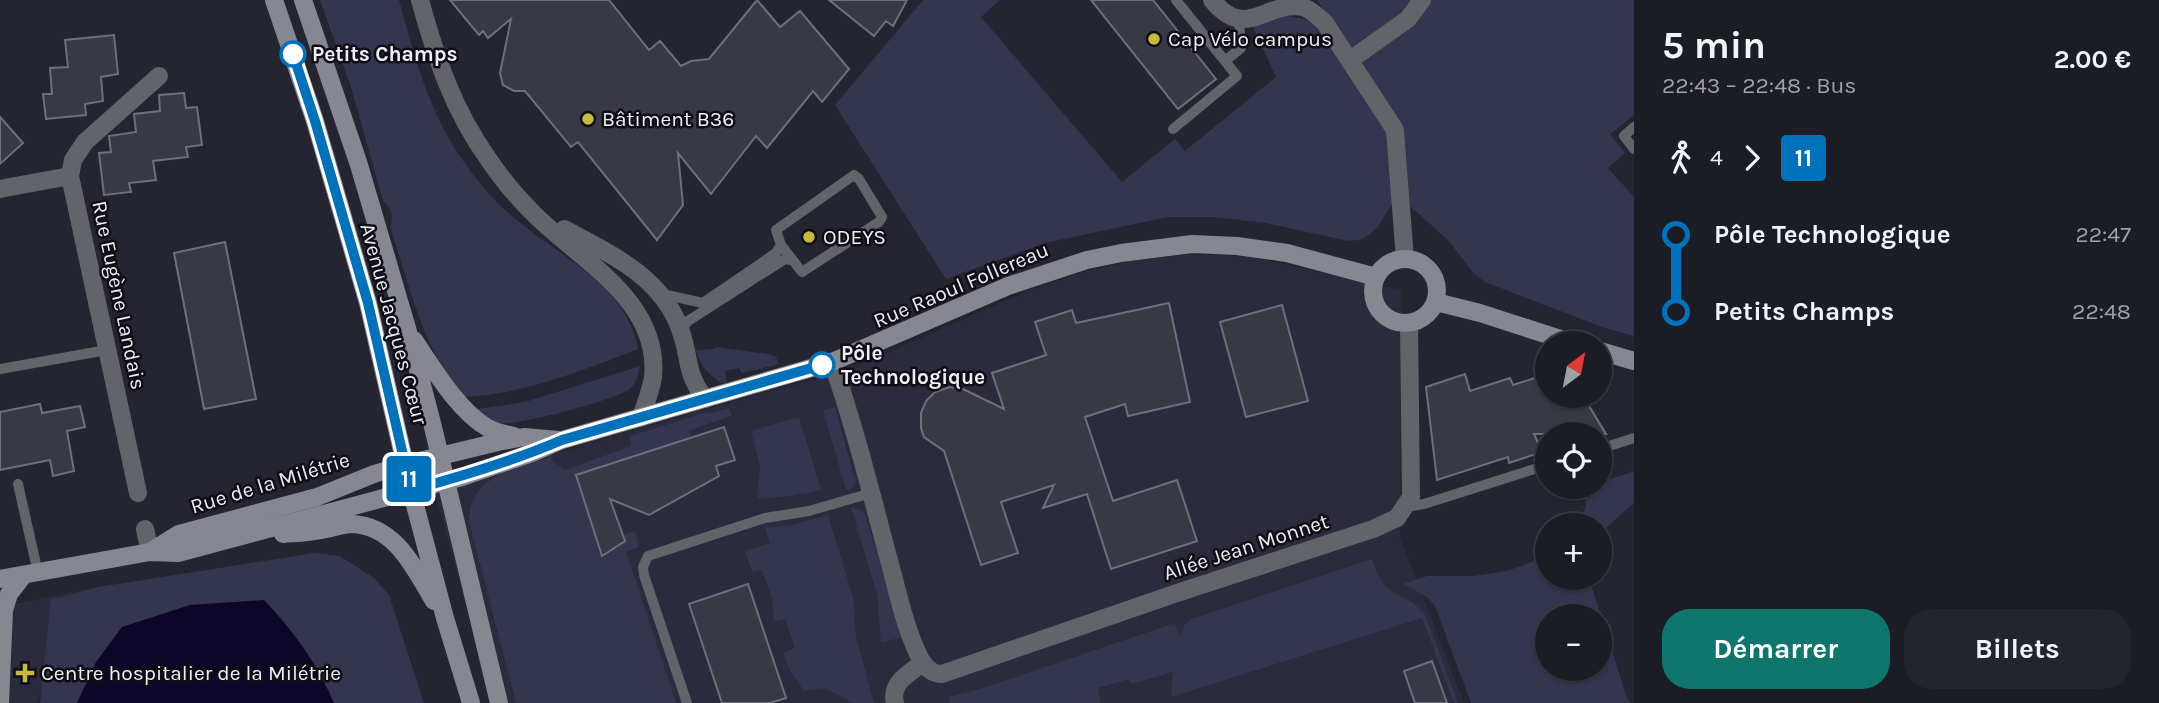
<!DOCTYPE html>
<html lang="fr">
<meta charset="utf-8">
<style>
body{margin:0;font-family:Karla,sans-serif;background:#24252c;color:#f1f3f6;height:100vh;display:flex;flex-direction:column;font-size:26px;white-space:nowrap}
*{box-sizing:border-box;margin:0}
p{font-size:23px;color:#a0a1a6}
.icon{flex:none;width:38px;height:38px;fill:none;stroke:currentColor;stroke-width:2;stroke-linecap:round;stroke-linejoin:round}
.map{position:relative;flex:1;overflow:hidden}
.drawer{display:flex;flex-direction:column;background:#1b1c24;width:525px}
.drawer>*{flex:none}
.badge{padding:0 14px;border-radius:5px;font-size:24px;line-height:46px}
.needle{width:46px;rotate:32deg}
.controls{position:absolute;left:1535px;top:331px;display:grid;gap:14px}
.controls a{display:grid;place-items:center;width:77px;height:77px;border-radius:50%;background:#1b1c24;box-shadow:0 2px 5px #0004,0 0 0 2px #393a41;font-size:35px}
.map>.badge{position:absolute;translate:-50% -50%;box-shadow:0 0 0 4px #fff}
.legs{display:flex;align-items:center;gap:10px;height:77px;padding:0 28px;font-size:23px}
.legs p{margin-inline-start:auto}
.head{display:flex;align-items:center;justify-content:space-between;height:119px;padding:0 28px}
h1{font-size:38px;font-weight:700;line-height:52px}
.button{display:flex;gap:14px;margin-top:auto;padding:14px 28px}
.button a{flex:1;height:80px;border-radius:28px;background:#0f766e;color:#fff;font-size:28px;font-weight:700;line-height:80px;text-align:center}
.button a+a{background:#24252c;color:#f1f3f6}
ul{padding:0 28px;list-style:none}
li{display:flex;align-items:center;gap:24px;height:77px;font-size:26px}
li i{display:grid;place-items:center;width:10px;height:100%;margin:0 9px;background:currentColor}
li i::after{content:'';width:18px;height:18px;margin:-9px;border:5px solid;border-radius:50%;background:#1b1c24}
li p{margin-inline-start:auto}
li:first-child i{background:linear-gradient(#0000 50%,currentColor 0)}
li:last-child i{background:linear-gradient(currentColor 50%,#0000 0)}
main{display:flex;flex:1;min-height:0}
.map>svg:first-child{display:block}
</style>
<main>
<div class="map">
<svg width="1634" height="703" viewBox="0 0 1634 703">
<rect width="100%" height="100%" fill="#242530"/>
<!-- built -->
<path fill="#2b2b3d" d="M1193 254 1252 257 1401 290 1400 538 1464 703H494L435 494 522 463 772 390 811 381 861 364 1030 290 1083 272 1133 261Z
M98 587 65 643 36 703H0V607Z"/>
<!-- green -->
<path fill="#34354f" fill-rule="evenodd" d="M320 0H399C415 58 430 117 467 166 481 186 499 206 518 221 562 258 627 286 638 349 582 370 526 394 465 397 423 351 409 285 390 226 394 217 391 207 383 201L351 87Z
M923 0H1000L981 17 1122 182 1175 139 1185 151 1276 77 1252 25 1281 15 1305 19 1314 25 1322 33 1388 135 1393 203 1377 228 1369 235 1359 240 1348 241 1266 223 1213 217H1168L1045 243 946 279 835 105Z
M1317 0H1634V115L1610 134 1625 153 1608 168 1634 197V336L1602 327 1485 282 1474 274 1449 241 1410 206 1404 128Z
M716 347 768 354 776 357 779 364 742 373 739 368 725 371 727 383H721C708 374 699 365 696 350L715 349Z
M640 366C639 375 636 384 628 390 611 401 512 428 492 423 486 421 482 414 477 409L525 402Z
M835 407 856 483 852 488 846 490 823 410Z
M729 408 732 416 689 430 691 438 576 476 601 556 624 542 622 535 635 531 639 547 626 552 676 703H516L469 521C469 476 516 467 551 457L553 461 565 470 631 446 630 436 707 412 709 414Z
M799 417 821 490 790 496 757 499 760 467 751 431Z
M1634 471V503L1600 533V525H1580L1586 505 1585 488 1600 486V483Z
M851 507 862 511 865 514 902 637 881 643 877 595Z
M828 515 853 597 856 636 874 703H853L825 688 804 691 790 671 783 653 795 648 785 619 774 621 772 598 762 570 752 572 745 551 770 543 765 528 793 525Z
M314 553 340 556 374 578 389 595 424 703H40L51 600 98 587Z
M1547 556V578H1589L1627 698 1631 703H1471L1435 606 1427 597 1403 584 1427 576H1473L1507 571ZM1600 616V668H1547V616Z
M1372 559C1385 603 1401 587 1425 614L1458 703H1454L1422 618 1171 697 1173 672 1131 684 1129 679 1098 688 1101 703H950L948 697 980 689 1175 623 1180 637C1183 628 1183 623 1192 619Z"/>
<!-- water -->
<path fill="#0c0729" d="M264 600C293 630 318 665 334 703H77L96 662 122 627 190 605Z"/>
<!-- building -->
<path fill="#383945" stroke="#6e6e7c" stroke-width="2" d="M450 0H609L649 50 660 41 681 66 691 61 709 59 757 0 780 27 800 11 849 69 822 102 813 91 767 148 756 136 711 194 678 153 683 205 657 240 578 142 571 147 525 91H514L503 85 500 73 511 19 488 38 483 31 479 35Z
M829 0H907L893 26 886 21 874 36Z
M1091 0H1153L1216 79 1178 109Z
M114 35 118 74 101 77 103 101 85 104 86 115 46 119 43 94H52L50 68 68 67 65 40Z
M184 93 186 108 197 107 202 145 186 147 188 157 153 161 156 180 129 183 131 192 104 195 99 153 111 152 109 136 136 132 134 114 160 111 159 95Z
M0 117 23 143 0 164Z
M225 242 256 399 204 409 174 253Z
M1169 303 1190 402 1128 416 1125 404 1085 417 1113 501 1177 480 1197 541 1111 569 1087 494 1043 508 1054 485 1001 502 1018 553 981 565 944 451 924 437 921 428V413L926 401 935 392 950 387 963 389 1004 409 992 373 1046 355 1035 322 1072 310 1076 323Z
M1282 305 1308 401 1246 417 1220 322Z
M1465 374 1470 391 1510 378 1513 385 1547 374V396H1583L1606 434H1534L1542 452 1509 463 1508 457 1437 480 1426 387Z
M40 404 42 413 80 406 85 427 67 431 74 471 53 476 50 460 0 470V412Z
M724 427 735 460 716 466 719 476 649 515 610 499 625 541 602 556 576 475Z
M748 584 786 698 770 703H722L689 604Z
M1432 661 1447 703H1415L1404 671Z"/>
<g fill="none" stroke-linecap="round" stroke-linejoin="round">
<!-- lane -->
<path stroke="#63646a" stroke-width="10" d="M1225 61 1241 48 1239 19
M1634 127 1624 136 1634 149
M1173 129 1237 76 1176 0
M854 175 859 179 882 217 879 222 802 272 781 245 776 230Z
M662 294 703 303 776 253 781 245
M681 331 688 321 785 259 791 260
M0 369 107 350
M1600 449 1634 438
M18 484 38 573
M1406 507 1424 504 1547 465
M687 703 644 575 643 567 648 556 765 518 809 511 871 493"/>
<!-- street -->
<path stroke="#63646a" stroke-width="18" d="M420 0C436 58 453 110 489 160 501 178 517 197 533 213 579 260 660 299 653 377 651 391 645 404 641 418
M1212 0C1246 42 1266 0 1303 7 1312 10 1318 17 1325 23L1395 130 1405 259
M1350 60 1408 19 1422 0
M70 176 73 160 85 142 159 76
M0 189 70 176 138 493
M564 229C609 253 662 277 680 329 691 358 684 371 705 399
M832 362C854 424 870 489 887 553 897 588 904 627 921 660 926 668 932 674 942 674L1177 593 1373 529 1397 518 1411 497 1409 324
M145 529 150 552
M895 703C890 683 909 673 923 663"/>
<!-- secondary -->
<path stroke="#868791" stroke-width="18" d="M274 0 315 121 368 303 411 490 445 618 471 703
M303 0 359 165 407 328 432 423 499 703
M1373 291a32 32 0 1 1 64 0a32 32 0 1 1-64 0Z
M1436 302 1480 313 1573 343
M414 340C433 368 458 411 488 428 496 433 505 434 514 436
M1600 351 1634 361
M283 534C295 533 308 533 321 530 331 529 342 524 352 524 396 526 414 568 434 601
M150 552 179 534 317 497 374 474 407 464 498 442 524 437 558 440
M0 579 150 552 178 553 462 477 532 453 562 440 832 362 1008 286 1087 260 1121 253 1192 244 1237 246 1287 253 1376 277
M0 703 4 610 9 594 23 576"/>
</g>
<g fill="none" stroke-linecap="round" stroke-linejoin="round">
<!-- line-1 casing -->
<g stroke="#fff" stroke-width="16">
<path id="line-1" d="M293 54 315 121 368 303 411 490C463 476 513 461 562 440L822 365"/>
</g>
<!-- line-1 -->
<use href="#line-1" stroke="#0072bc" stroke-width="10"/>
</g>
<!-- markers -->
<g fill="#c8bb3b" stroke="#0e0e14" stroke-width="2.5">
<circle cx="1154" cy="39" r="7"/>
<circle cx="588" cy="119" r="7"/>
<circle cx="809" cy="237" r="7"/>
<path d="M21.5 662.5h7v7h7v7h-7v7h-7v-7h-7v-7h7z"/>
</g>
<g fill="#fff" stroke="#0072bc" stroke-width="3.5">
<circle cx="293" cy="54" r="12"/>
<circle cx="822" cy="365" r="12"/>
</g>
<g text-anchor="middle" dominant-baseline="central" stroke-width="5" stroke-linejoin="round" paint-order="stroke">
<!-- poi labels -->
<g font-size="21" fill="#eeeef6" stroke="#0e0e14" text-anchor="start">
<text x="1168" y="39">Cap Vélo campus</text>
<text x="602" y="119">Bâtiment B36</text>
<text x="823" y="237">ODEYS</text>
<text x="41" y="673">Centre hospitalier de la Milétrie</text>
</g>
<!-- stop labels -->
<g font-size="21" font-weight="bold" fill="#eeeef6" stroke="#0e0e14" text-anchor="start">
<text x="312" y="54">Petits Champs</text>
<text x="841" y="353">Pôle<tspan x="841" dy="24">Technologique</tspan></text>
</g>
<!-- street labels -->
<g font-size="21" fill="#eeeef6" stroke="#0e0e14">
<text transform="translate(961 285) rotate(-23)">Rue Raoul Follereau</text>
<text transform="translate(119 295) rotate(78)">Rue Eugène Landais</text>
<text transform="translate(394 324) rotate(75)">Avenue Jacques Cœur</text>
<text transform="translate(270 483) rotate(-17)">Rue de la Milétrie</text>
<text transform="translate(1246 547) rotate(-18)">Allée Jean Monnet</text>
</g>
</g>
</svg>
<div class="controls">
<a><svg class="needle" viewBox="-14 -14 28 28"><path d="M0-13l5 13h-10z" fill="#e53935"/><path d="M0 13l5-13h-10z" fill="#a0a1a6"/></svg></a>
<a><svg class="icon" aria-label="locate" viewBox="0 0 24 24"><circle cx="12" cy="12" r="6"/><path d="M12 2v4M12 18v4M2 12h4M18 12h4"/></svg></a>
<a>+</a>
<a>−</a>
</div>
<b class="badge" style="left:409px;top:479px;background:#0072bc;color:#fff">11</b>
</div>
<section class="drawer">
<div class="head"><div><h1>5 min</h1><p>22:43 – 22:48 · Bus</p></div><b>2.00 €</b></div>
<div class="legs"><svg class="icon" aria-label="walk" viewBox="0 0 24 24"><circle cx="13" cy="4" r="2"/><path d="M13 8l-2 6 4 7M11 14l-3 7M7 12l3-4h3l4 4"/></svg>4<svg class="icon" aria-label="forward" viewBox="0 0 24 24"><path d="M9 5l7 7-7 7"/></svg><b class="badge" style="background:#0072bc;color:#fff">11</b></div>
<ul>
<li><i style="color:#0072bc"></i><b>Pôle Technologique</b><p>22:47</p></li>
<li><i style="color:#0072bc"></i><b>Petits Champs</b><p>22:48</p></li>
</ul>
<div class="button"><a>Démarrer</a><a>Billets</a></div>
</section>
</main>
